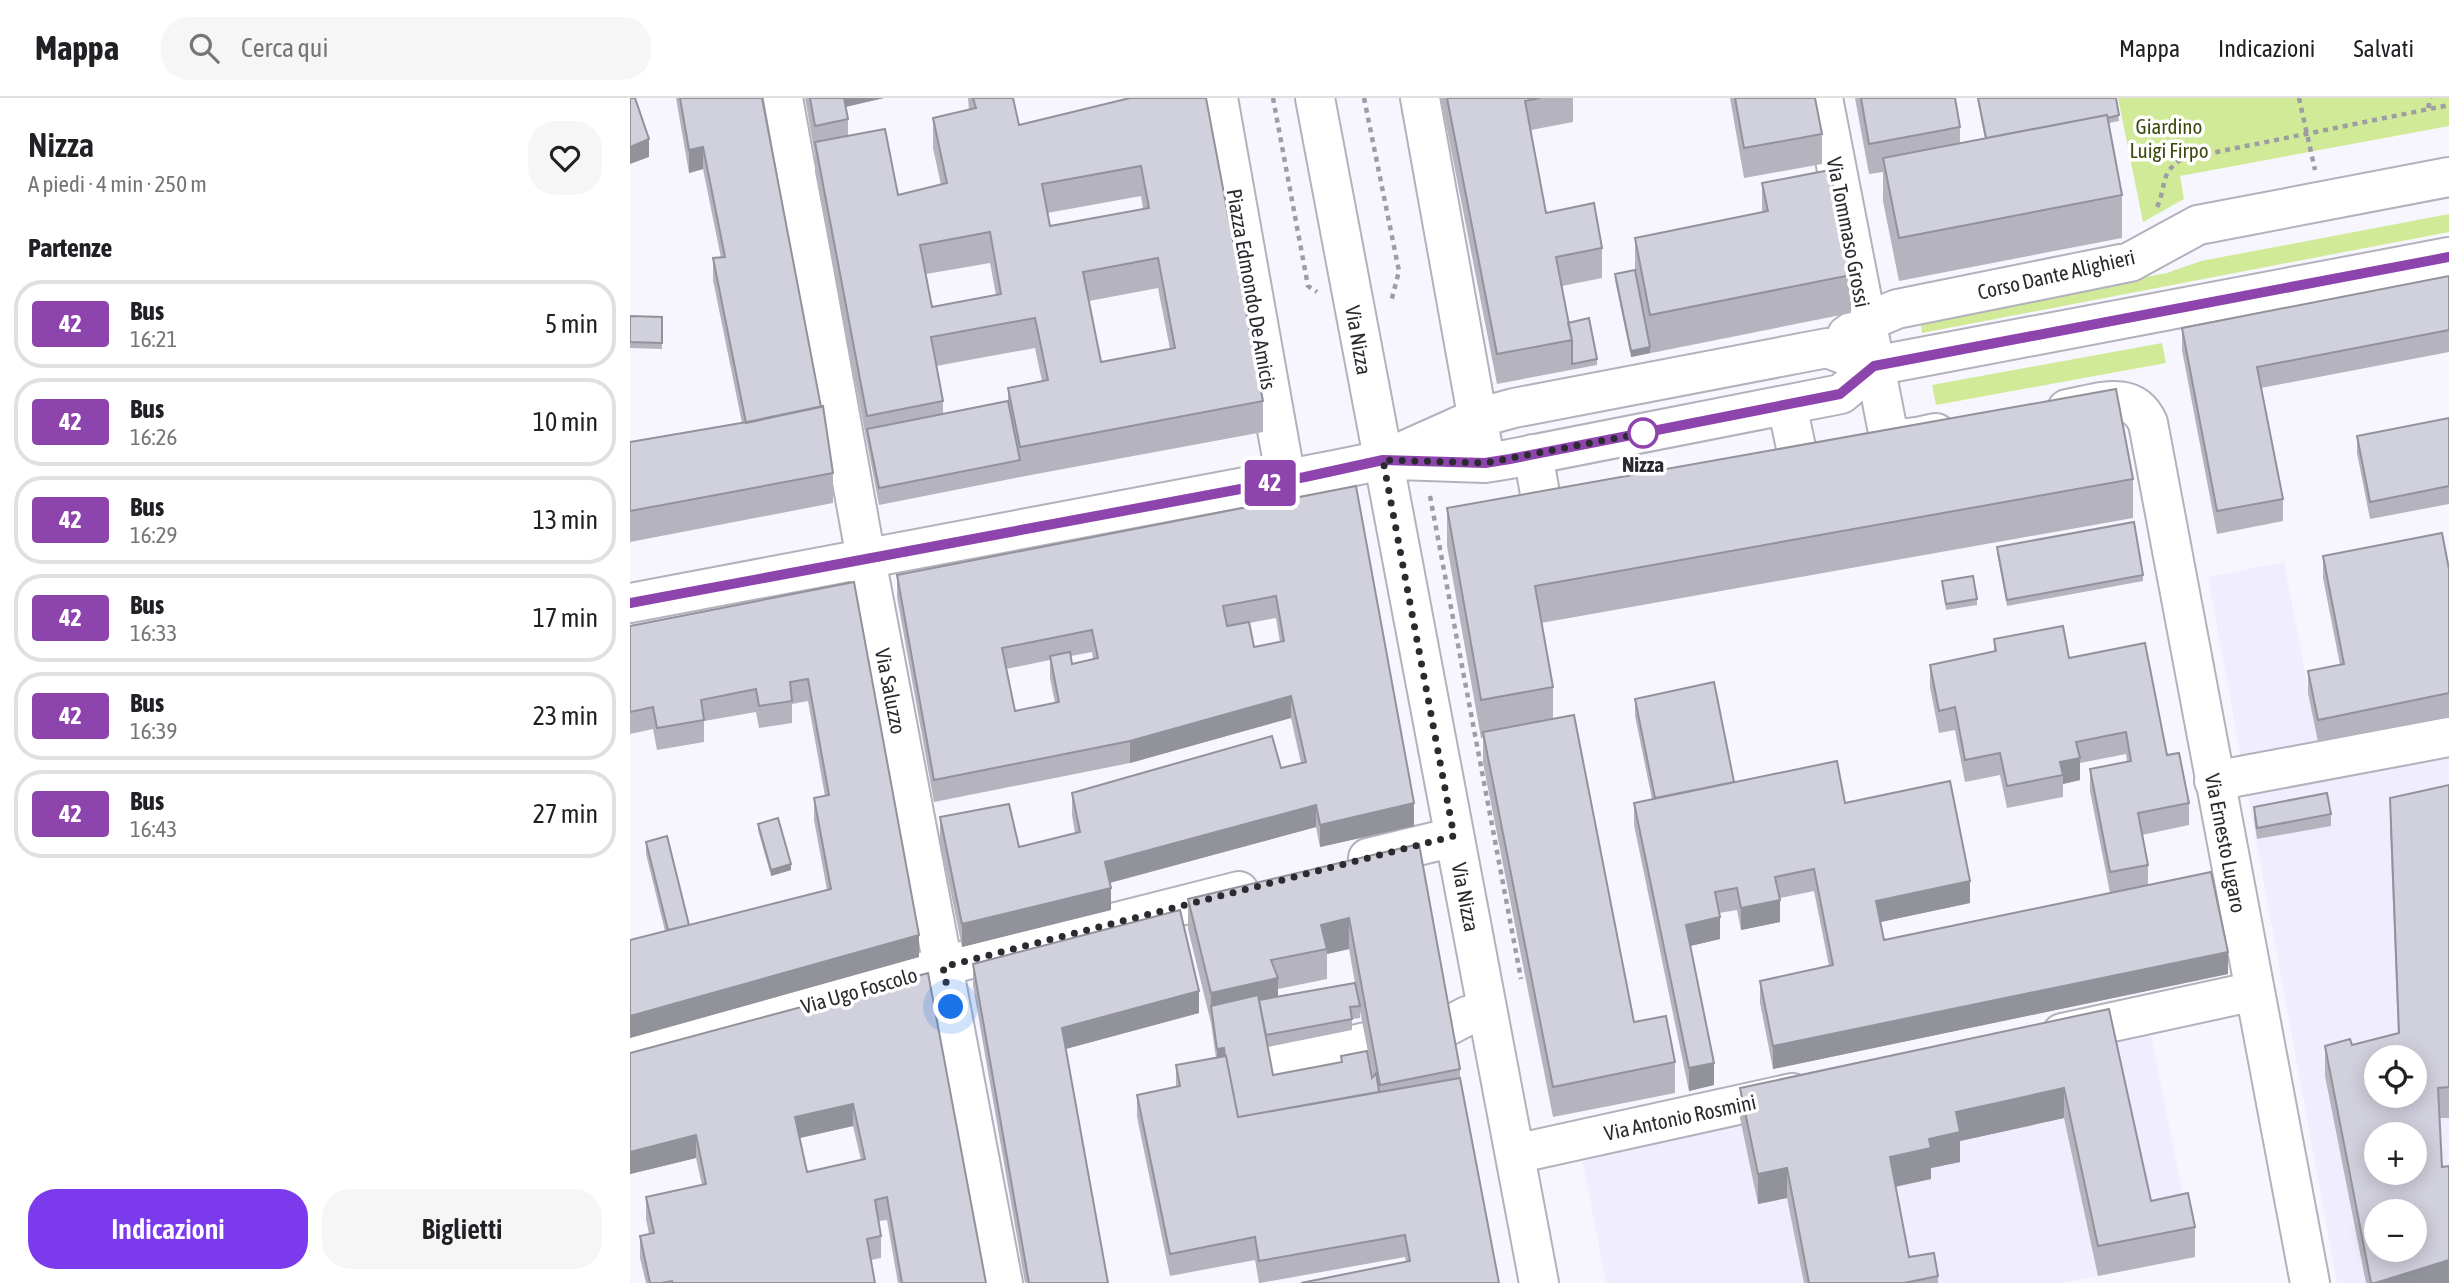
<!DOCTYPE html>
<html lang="it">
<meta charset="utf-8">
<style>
body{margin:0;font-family:"Asap Condensed",sans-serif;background:#f6f6f6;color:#202124;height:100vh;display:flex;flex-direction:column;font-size:26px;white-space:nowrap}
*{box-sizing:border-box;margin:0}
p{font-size:23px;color:#757577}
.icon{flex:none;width:38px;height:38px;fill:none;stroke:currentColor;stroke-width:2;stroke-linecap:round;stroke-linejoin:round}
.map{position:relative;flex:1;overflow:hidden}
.side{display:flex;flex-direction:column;background:#fff;width:630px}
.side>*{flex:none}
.badge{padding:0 14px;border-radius:5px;font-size:24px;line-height:46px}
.tools{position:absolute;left:1734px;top:947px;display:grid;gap:14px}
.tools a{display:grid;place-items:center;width:63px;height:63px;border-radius:50%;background:#fff;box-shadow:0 4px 18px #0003;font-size:35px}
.you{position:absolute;width:35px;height:35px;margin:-18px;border:5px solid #fff;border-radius:50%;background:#1a73e8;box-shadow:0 0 0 10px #1a73e833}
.map>.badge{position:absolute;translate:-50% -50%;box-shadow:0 0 0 4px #fff}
h2{padding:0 28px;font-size:26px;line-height:63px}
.round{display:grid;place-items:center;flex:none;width:74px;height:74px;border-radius:28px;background:#f6f6f6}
.headline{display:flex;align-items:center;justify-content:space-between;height:119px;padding:0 28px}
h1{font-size:33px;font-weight:600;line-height:52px}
.action{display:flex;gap:14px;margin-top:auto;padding:14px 28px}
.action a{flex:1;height:80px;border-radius:28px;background:#7c3aed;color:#fff;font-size:28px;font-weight:600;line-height:80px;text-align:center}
.action a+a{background:#f6f6f6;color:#202124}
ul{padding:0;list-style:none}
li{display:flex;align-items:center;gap:21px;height:88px;margin:0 14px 10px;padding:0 14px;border:4px solid #e0e0e0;border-radius:28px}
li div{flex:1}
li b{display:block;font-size:26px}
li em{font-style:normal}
li .badge{min-width:77px;font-weight:700;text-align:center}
header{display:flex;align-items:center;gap:42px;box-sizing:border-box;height:98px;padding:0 35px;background:#fff;border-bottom:2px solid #e0e0e0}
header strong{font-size:33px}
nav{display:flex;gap:38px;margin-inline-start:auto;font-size:24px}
.search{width:490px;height:63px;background:#f6f6f6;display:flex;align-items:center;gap:18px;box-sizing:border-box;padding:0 24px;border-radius:28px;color:#757577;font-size:26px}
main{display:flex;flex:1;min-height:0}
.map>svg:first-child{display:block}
</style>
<header>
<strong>Mappa</strong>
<div class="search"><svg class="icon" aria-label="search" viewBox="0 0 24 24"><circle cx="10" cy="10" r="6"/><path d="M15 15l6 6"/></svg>Cerca qui</div>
<nav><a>Mappa</a><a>Indicazioni</a><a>Salvati</a></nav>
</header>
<main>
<section class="side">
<div class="headline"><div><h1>Nizza</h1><p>A piedi · 4 min · 250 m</p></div><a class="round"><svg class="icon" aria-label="heart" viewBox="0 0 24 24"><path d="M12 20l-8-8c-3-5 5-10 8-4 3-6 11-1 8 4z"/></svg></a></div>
<h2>Partenze</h2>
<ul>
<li><span class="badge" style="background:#8e44ad;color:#fff">42</span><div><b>Bus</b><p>16:21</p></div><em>5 min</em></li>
<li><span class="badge" style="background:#8e44ad;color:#fff">42</span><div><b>Bus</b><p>16:26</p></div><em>10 min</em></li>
<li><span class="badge" style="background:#8e44ad;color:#fff">42</span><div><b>Bus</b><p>16:29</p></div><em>13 min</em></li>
<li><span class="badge" style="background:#8e44ad;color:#fff">42</span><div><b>Bus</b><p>16:33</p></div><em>17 min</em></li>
<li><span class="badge" style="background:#8e44ad;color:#fff">42</span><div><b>Bus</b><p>16:39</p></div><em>23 min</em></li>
<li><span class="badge" style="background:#8e44ad;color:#fff">42</span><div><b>Bus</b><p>16:43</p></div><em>27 min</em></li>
</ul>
<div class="action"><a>Indicazioni</a><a>Biglietti</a></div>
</section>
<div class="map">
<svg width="1819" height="1185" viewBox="0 0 1819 1185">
<rect width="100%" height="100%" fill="#f7f6fe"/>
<!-- built -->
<path fill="#efedfe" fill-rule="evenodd" d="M1654 464 1688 644 1819 618V1185H1707L1578 479ZM1746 959H1785V998H1746ZM1746 1036H1785V1074H1746ZM1746 1113H1785V1152H1746Z
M1520 932 1565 1159 1432 1185H976L951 1054Z"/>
<!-- green -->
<path fill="#d0ea98" d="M1488 0H1819V28L1550 78 1554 101 1513 124Z
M1819 116V134L1292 235 1290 222 1537 175 1571 163Z
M1532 245 1536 265 1306 307 1302 287Z"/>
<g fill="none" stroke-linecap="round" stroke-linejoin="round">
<!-- minor casing -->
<g stroke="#b2b1bd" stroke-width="42">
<path id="minor" d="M153 0 236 461 373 1185
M588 0 656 382
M685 0 909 1185
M790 0 852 345
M1193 0 1257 329C1266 347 1289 338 1306 335
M1217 237 1236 224 1267 211 1500 164 1568 127 1819 79
M1157 307 1168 359
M1437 311C1468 306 1502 290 1518 325L1680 1185
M903 356 912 407
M767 362 855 365 880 361 1211 296 1244 268 1819 159
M0 505 705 372 753 362 847 320 884 310 1197 250 1244 268
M1584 683 1819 639
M738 760 824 739
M816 929 837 918 857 913
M1432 935 1625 893
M0 956 313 868 609 793
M646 964 736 944
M885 1056 1162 995"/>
</g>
<!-- path -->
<path stroke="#9e9da4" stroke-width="4.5" stroke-dasharray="5 5" stroke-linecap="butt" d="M643 0 678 188 687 194
M734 0 769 173 761 204
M1669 0 1685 72
M1798 10 1801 0
M1527 109C1537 88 1529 75 1552 61L1819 7
M800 398 891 881"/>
<!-- minor -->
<use href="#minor" stroke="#fff" stroke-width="38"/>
</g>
<!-- wall -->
<path fill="#b4b3be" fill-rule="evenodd" d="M46 0H132L203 375V405L0 444V344L112 325 83 182V160H91L73 71 59 75Z
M175 0H254L216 9 218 21V38L268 97 311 87 303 50V20L339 12 338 0H383L389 27 495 2 494 0H576L633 303V334L390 379 249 407 185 74V58ZM511 98 513 111 420 128 417 115ZM360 165 366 197 302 209 296 176ZM528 190 540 251 471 264 459 203ZM405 250 412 283 378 290V303L313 316V303L306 268Z
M811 0H943V24L901 32 916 115 972 150V180L932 188 938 225 967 261V267L867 286Z
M1100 0H1185L1192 36V66L1114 80Z
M1225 0H1325L1330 29V45L1355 41 1347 0H1486L1489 23 1479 25 1492 97V140L1269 183 1253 103V74L1239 76Z
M1132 85 1221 177V215L1001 259 985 182V176L1005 172V140L1132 114Z
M1819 178V254L1631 290 1653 401V423L1587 436 1552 252V230Z
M0 218 32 219V251L0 250Z
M1819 320V406L1740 421 1727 355V338Z
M1503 381V420L911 525 923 589V621L1004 924 1045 964V995L923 1019 853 665V640H851L817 448V410Z
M726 388 784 728 690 749 686 729 480 785 481 812 332 849 310 742V719L389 749 445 735 442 717V695L651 670 671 665 661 620 500 665 304 704 267 499V477ZM646 520 650 544 624 549 619 525ZM462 554 463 561 442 566 441 558ZM420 562V580L425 605 385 613 376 571Z
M1367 449 1513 477V483L1377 508 1367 455Z
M1693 458 1819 471V618L1688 644 1678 595V573L1710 567 1693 480Z
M1312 483 1347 501V507L1316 512Z
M224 484 289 859 0 940V842L35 833 16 756V744L59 827 197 792 184 722V700L195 698 178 603 162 606V625L129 630 126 614 74 623V644L27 652 23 631 0 636V528Z
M1364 541 1439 560 1537 657 1559 705V727L1512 737 1518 767V787L1598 876 1143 971 1130 905V883L1199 868 1184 793 1150 800V824L1111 832 1107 812 1089 815 1090 841 1060 848 1084 987 1059 993 1004 727V705L1022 701 1005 618V601L1104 684 1215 705 1340 805 1250 824 1254 842 1480 795 1460 693V671L1497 664 1496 656 1450 665V682L1433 686V699L1377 710 1370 677 1335 684 1325 632 1309 635 1300 589V567L1364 554Z
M1819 687V1020H1809L1819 1185H1736L1695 978V948L1722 947 1768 936 1760 730V700Z
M1624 709 1701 716V728L1627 741 1624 721Z
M128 726 161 772 141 778 128 732Z
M789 746 830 971V980L869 1185 776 1164 775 1159 630 1185H629L625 1162 540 1178 507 1019V997L546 989V967L586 960 581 925 558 831V801ZM719 851 725 885 648 899V891L697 881V856ZM730 913 743 979 742 980 711 958V964L643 977 638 949 722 932V921L730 920Z
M343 866 569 915 435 951 478 1185H395L343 888Z
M298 875 356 1185H268L257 1122 249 1123 251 1138V1160L241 1162 245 1185H16L10 1160V1138L19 1136 16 1121V1099L72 1087 66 1060 0 1076V955ZM223 1028 231 1062 177 1074 170 1040Z
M1479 911 1521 1103 1565 1129V1159L1468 1178 1434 1020 1330 1043V1064L1301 1070V1081L1266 1088 1279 1159 1308 1178V1185H1174L1157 1100 1128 1106 1110 1020V990Z"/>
<!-- shaded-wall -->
<path fill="#92929b" d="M210 0H254L210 10Z
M19 41V59L0 66V49Z
M73 49V71L59 75V52Z
M1020 249V255L1001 259V253Z
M661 598V620L500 665V643Z
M1450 660V682L1433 686V677L1430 664Z
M784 705V728L690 749V727Z
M686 707V729L475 786V764Z
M161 766V772L141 778V772Z
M1340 783V805L1246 825V803Z
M481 790V812L332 849V826Z
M1150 802V824L1111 832V810Z
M1090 819V841L1056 849V827Z
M719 820V851L697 856V851L691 827Z
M289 837V859L0 940V918Z
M1598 854V876L1143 971V948Z
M648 880V911L581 908V895Z
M569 893V915L432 952V930Z
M594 950V967L587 968V951Z
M1084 965V987L1059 993V970Z
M1434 990V1020L1330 1043V1064L1301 1070V1081L1260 1090V1059L1299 1041 1326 1014Z
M223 1006V1028L165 1041V1019Z
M66 1037V1060L0 1076V1054Z
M1157 1070V1100L1128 1106V1076Z
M1819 1162V1185H1745Z"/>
<!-- building -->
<path fill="#d1d0dd" stroke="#92929b" stroke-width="2" fill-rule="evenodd" d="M0 0H5L19 41 0 49Z
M50 0H132L191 309 116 325 83 160 95 159 73 49 59 52Z
M180 0H214L218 21 185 28Z
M343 0H383L389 27 500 0H576L633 303 390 349 378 290 418 282 405 220 301 239 313 303 237 318 185 44 255 31 268 97 317 85 303 20 346 10ZM511 68 519 110 420 128 412 86ZM360 134 371 196 302 209 290 147ZM528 160 545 250 471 264 453 174Z
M817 0H910L895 3 916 115 964 105 972 150 926 159 942 242 867 256Z
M1105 0H1185L1192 36 1114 50Z
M1231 0H1325L1330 29 1239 46Z
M1348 0H1486L1489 17 1478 20 1477 17 1356 40Z
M1477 17 1492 97 1269 140 1253 60Z
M1200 72 1221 177 1020 217 1005 140 1138 113 1132 85Z
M1005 172 1020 249 1001 253 985 176Z
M1819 178V232L1627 269 1653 401 1587 413 1552 230Z
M0 218 32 219V245L0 244Z
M959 220 967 261 942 266V242L938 225Z
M1486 291 1503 381 905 488 923 589 851 602 817 410Z
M378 303 390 362 249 390 237 331Z
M193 308 203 375 0 413V344L117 324Z
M1819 320V388L1740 404 1727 338Z
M726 388 784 705 690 727 686 707 475 764 481 790 332 826 310 719 379 706 389 749 450 734 442 695 642 638 651 670 676 664 661 598 500 643 304 682 267 477ZM646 498 654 543 624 549 619 524 597 528 593 508ZM462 532 468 560 442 566 440 554 420 558 429 604 385 613 372 550Z
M1504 424 1513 477 1377 502 1367 449Z
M1812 435 1819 471V595L1688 622 1678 573 1714 566 1693 458Z
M1343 478 1347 501 1316 506 1312 483Z
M224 484 289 837 0 918V842L201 791 184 700 199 697 178 581 160 584 162 603 129 608 126 591 71 602 74 622 27 630 23 609 0 614V528Z
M1433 528 1439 560 1515 545 1537 657 1549 655 1559 705 1508 715 1518 767 1480 774 1460 671 1501 663 1496 634 1446 644 1450 660 1430 664 1433 677 1377 688 1370 655 1335 662 1325 609 1309 613 1300 567 1366 553 1364 541Z
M1084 584 1104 684 1025 700 1005 601Z
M944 617 1004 924 1036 918 1045 964 923 989 853 634Z
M1207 663 1215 705 1320 683 1340 783 1246 803 1254 842 1581 774 1598 854 1143 948 1130 883 1203 867 1184 771 1145 779 1150 802 1111 810 1107 790 1085 794 1090 819 1056 827 1084 965 1059 970 1004 705Z
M1819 687V989L1808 990 1812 1069 1819 1068V1162L1745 1185H1741L1695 948 1720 941 1722 947 1769 935 1760 700ZM1746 959H1785V998H1746ZM1746 1036H1785V1074H1746ZM1746 1113H1785V1152H1746Z
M1697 695 1701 716 1627 730 1624 709Z
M148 720 161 766 141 772 128 726Z
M37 738 59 827 38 832 16 744Z
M789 746 830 971 750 987 719 820 691 827 697 851 641 862 648 880 581 895 558 801Z
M550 812 569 893 432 930 478 1185H399L343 866Z
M298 875 356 1185H272L257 1099 245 1102 251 1138 237 1141 245 1185H43L42 1183 31 1185H20L10 1138 24 1135 16 1099 76 1086 66 1037 0 1054V955ZM223 1006 235 1061 177 1074 165 1019Z
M725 885 730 908 720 909 722 921 636 937 629 902Z
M628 897 643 977 712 964 711 958 737 953 742 980 746 975 749 993 748 994 608 1019 596 958H595L594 950 587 951 581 908Z
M1479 911 1521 1103 1558 1095 1565 1129 1468 1148 1434 990 1326 1014 1330 1034 1299 1041 1301 1050 1260 1059 1279 1159 1304 1155 1308 1178 1274 1185H1179L1157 1070 1128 1076 1110 990Z
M596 958 608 1019 830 980 869 1185H671L780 1163 775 1137 629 1163 625 1139 540 1156 507 997 550 988 546 967Z"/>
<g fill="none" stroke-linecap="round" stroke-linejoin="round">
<!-- line casing -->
<g stroke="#fff" stroke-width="16">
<path id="line" d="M0 505 675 379 753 362 855 365 880 361 1210 296 1244 268 1819 159"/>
</g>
<!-- line -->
<use href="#line" stroke="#8e44ad" stroke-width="10"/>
<!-- walk -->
<path stroke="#2b2a2f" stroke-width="7" stroke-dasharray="0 12.6" d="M321 909 313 869 824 738 753 362 855 365 1013 335"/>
</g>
<!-- markers -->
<circle fill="#fff" stroke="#8e44ad" stroke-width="3.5" cx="1013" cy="335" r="14"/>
<g text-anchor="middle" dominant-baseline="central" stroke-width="7" stroke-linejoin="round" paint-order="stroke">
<!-- park labels -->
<g font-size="21" fill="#3b4a0d" stroke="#fff">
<text x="1539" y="28">Giardino<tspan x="1539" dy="24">Luigi Firpo</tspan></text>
</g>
<!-- street labels -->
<g font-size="21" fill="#2b2a2f" stroke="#fff">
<text transform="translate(1219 134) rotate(79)">Via Tommaso Grossi</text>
<text transform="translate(1426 176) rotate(-13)">Corso Dante Alighieri</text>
<text transform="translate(622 191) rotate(80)">Piazza Edmondo De Amicis</text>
<text transform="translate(729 242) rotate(80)">Via Nizza</text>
<text transform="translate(261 593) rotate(79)">Via Saluzzo</text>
<text transform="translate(1596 745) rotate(79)">Via Ernesto Lugaro</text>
<text transform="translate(836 799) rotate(79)">Via Nizza</text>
<text transform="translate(229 892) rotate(-16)">Via Ugo Foscolo</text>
<text transform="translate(1050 1019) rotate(-12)">Via Antonio Rosmini</text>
</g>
<!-- stop labels -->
<g font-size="21" font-weight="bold" fill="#2b2a2f" stroke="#fff">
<text x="1013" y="366">Nizza</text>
</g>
</g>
</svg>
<div class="tools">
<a><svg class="icon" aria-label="locate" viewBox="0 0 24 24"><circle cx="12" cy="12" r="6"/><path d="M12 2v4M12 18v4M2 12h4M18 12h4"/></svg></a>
<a>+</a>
<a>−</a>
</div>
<div class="you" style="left:321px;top:909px"></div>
<b class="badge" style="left:640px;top:385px;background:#8e44ad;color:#fff">42</b>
</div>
</main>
